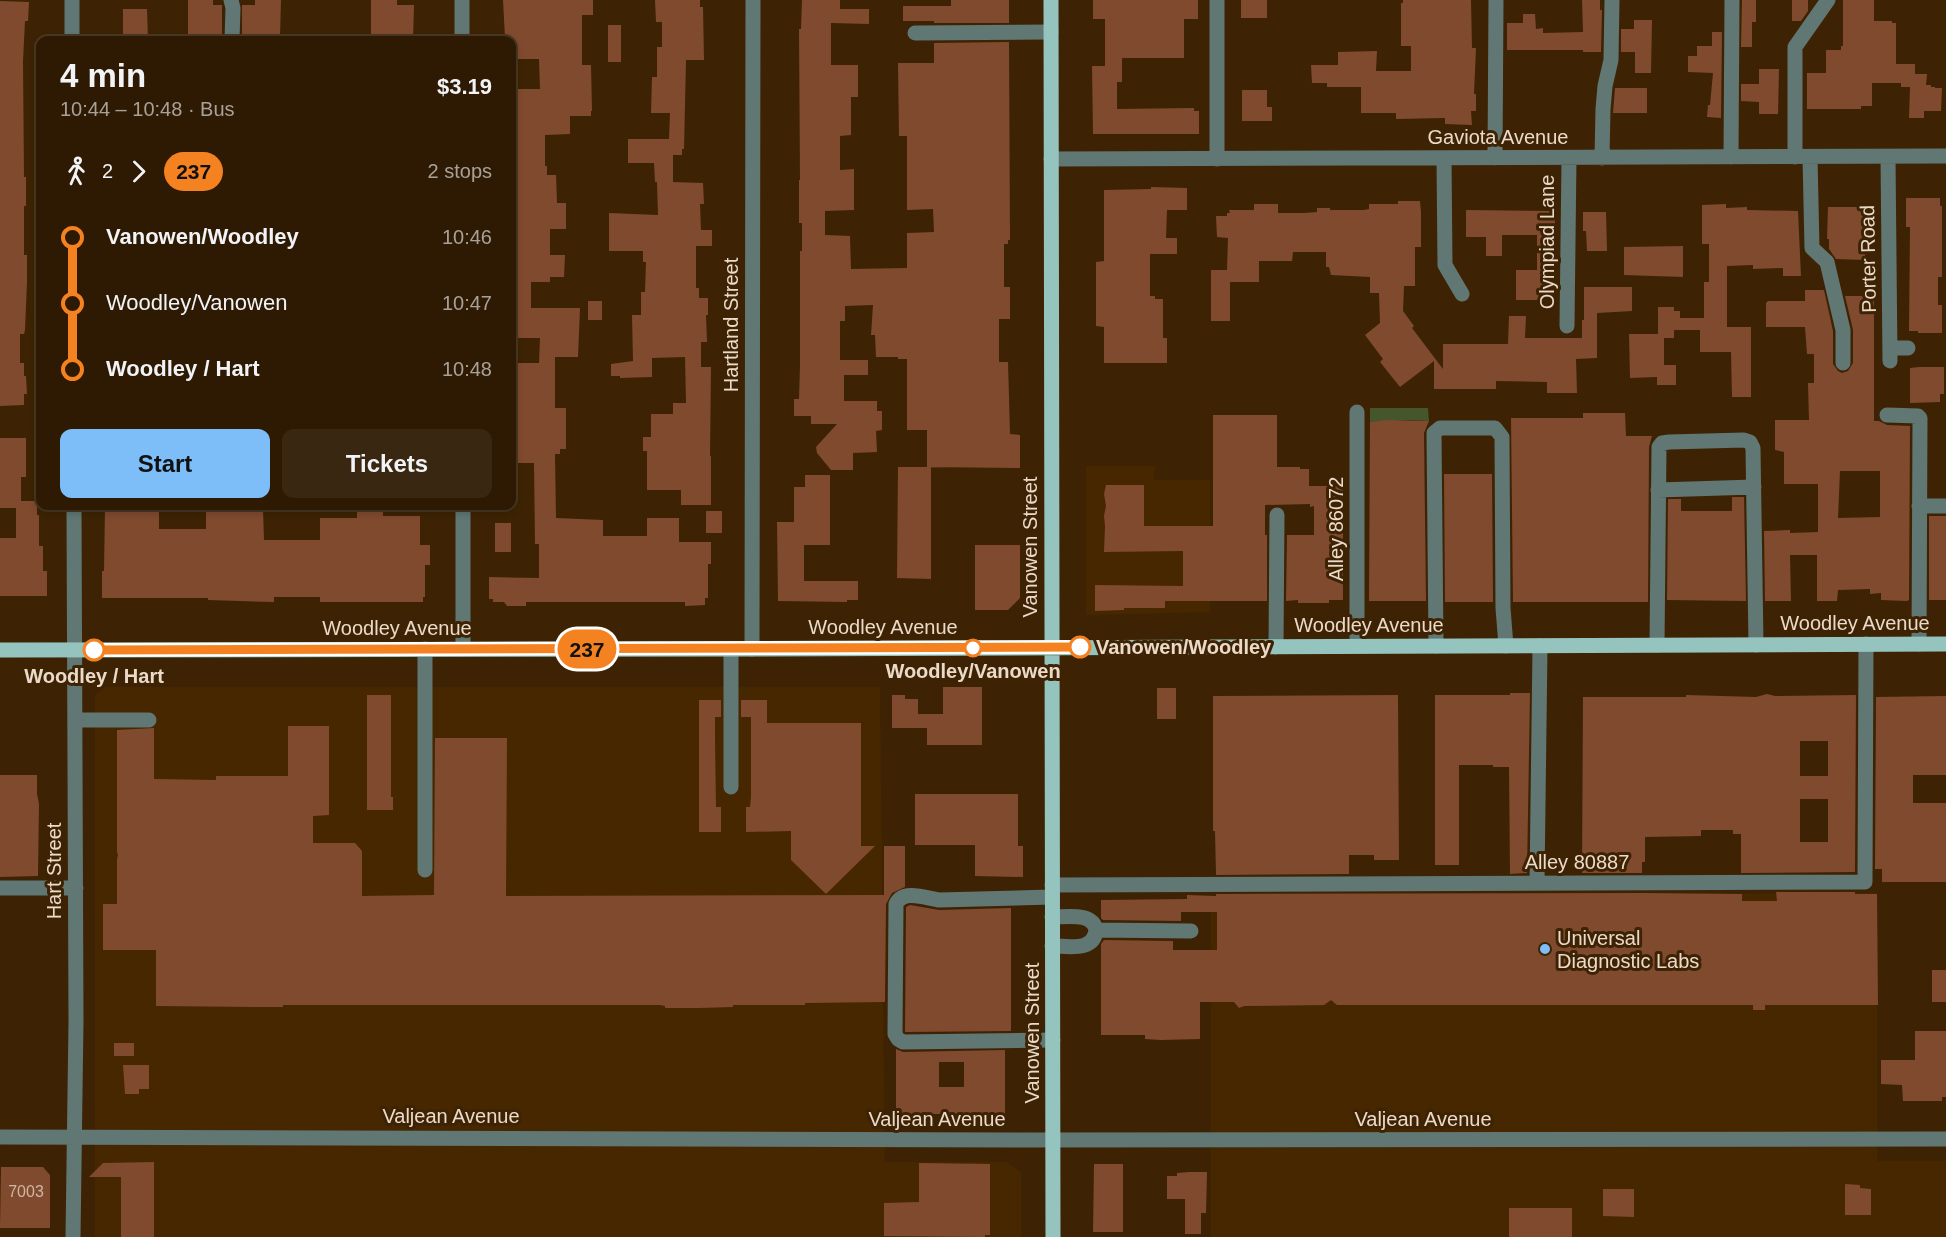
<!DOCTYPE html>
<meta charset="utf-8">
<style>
body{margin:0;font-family:Arial,sans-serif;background:#3a2711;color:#f1f3f6;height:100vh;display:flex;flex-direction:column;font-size:22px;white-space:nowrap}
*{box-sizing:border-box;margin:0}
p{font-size:20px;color:#a7a199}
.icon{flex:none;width:33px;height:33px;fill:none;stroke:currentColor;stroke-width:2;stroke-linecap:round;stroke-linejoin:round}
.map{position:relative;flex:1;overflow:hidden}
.sheet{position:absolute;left:36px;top:36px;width:480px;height:474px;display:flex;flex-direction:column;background:#2e1a02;border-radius:12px;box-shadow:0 3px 9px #0003,0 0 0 2px #493824}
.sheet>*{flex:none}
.badge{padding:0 12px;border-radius:20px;font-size:21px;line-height:39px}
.map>.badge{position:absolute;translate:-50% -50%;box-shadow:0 0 0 3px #fff}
.legs{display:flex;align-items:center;gap:9px;height:66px;padding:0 24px;font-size:20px}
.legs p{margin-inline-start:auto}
.head{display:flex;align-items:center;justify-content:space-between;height:102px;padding:0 24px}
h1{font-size:33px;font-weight:700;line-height:45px}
.primary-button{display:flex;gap:12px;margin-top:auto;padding:12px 24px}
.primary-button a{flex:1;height:69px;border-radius:12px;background:#7dbef9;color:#111;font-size:24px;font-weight:700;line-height:69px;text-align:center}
.primary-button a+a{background:#3a2711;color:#f1f3f6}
ul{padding:0 24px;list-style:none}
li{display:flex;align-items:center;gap:21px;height:66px;font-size:22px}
li i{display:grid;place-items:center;width:9px;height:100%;margin:0 8px;background:currentColor}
li i::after{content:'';width:15px;height:15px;margin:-8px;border:4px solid;border-radius:50%;background:#2e1a02}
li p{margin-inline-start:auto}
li:first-child i{background:linear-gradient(#0000 50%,currentColor 0)}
li:last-child i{background:linear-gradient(currentColor 50%,#0000 0)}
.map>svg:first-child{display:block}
</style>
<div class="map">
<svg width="1946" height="1237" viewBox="0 0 1946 1237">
<rect width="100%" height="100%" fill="#3d2303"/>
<!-- built -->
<path fill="#472700" d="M1086 466H1155L1154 480H1210V612L1086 615Z
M105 687H880L885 1162H1006L1021 1172V1237H95V695Z
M1877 893V1161H1946V1237H1211V896Z"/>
<!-- green -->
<path fill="#45562b" d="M1370 408H1428L1429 421 1409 420 1370 422Z"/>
<!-- building -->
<path fill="#804a2e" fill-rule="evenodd" d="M188 0H213V5H222V40H188Z
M255 0H281L280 37H277V40H242V5H255Z
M371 0H397V5H414L413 40H381V36H371Z
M503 0H593V15H582V65H591L592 111H591V116H570V134L545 135V166H547V175H556L557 203H566V229H550V255H565L564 277H550V282H531V308H580L578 357H555V408H566V449H560V454H555L556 518 603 520V536H647V518H679V542H711V564H708V598H705V605L685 606V602H526V606H507L504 602H493V599H489V577L539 578V544H535L534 463H512V414H518V379H512V363H539L540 338H512V89H540L539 59H512V40H506L505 38Z
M655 0H700V7H703L704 60H686L684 149H682V155H673V182L703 183 704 204H700L701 230H712V246H696V288H699V298H708V315H706L707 342H701V367H711L710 456H711V505H681V490H647V451H643V437H651V414H673V403H686L685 357 652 358V377L620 378V376H611V364L633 361 632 315H641V292H645L646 262H643V251H609V213L658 215 657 182H655L654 163H628V139H669L670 113H651L652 77H657V47H662V22H656Z
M802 0H840V9H869V24L831 23V65H858V97H851V135L840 136V170L854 169V210L825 211V235L850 236 851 269 907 268V233L934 232 933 209 907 210V136H899L898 63H934V43L1009 42 1010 240H1008V244H1004V287H1010V319H999V362H1008L1010 434 1020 435V468L927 467V430H907V359H898V357H876L875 335H871L873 305 845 306V321H840V360H868V375H844V401H877V411H882V430L876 431 877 452 853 453V470H831L817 453 816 447 837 424H811V416H794V399H799L800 366V251H802V223H799V180H800L799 29H801Z
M951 0H1009V23H934V21H903V6H951Z
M1093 0H1198V19H1184V58H1122V82H1117V109L1194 108V111H1199V134H1093L1092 66H1105V19H1093Z
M1241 0H1267V18H1241Z
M1403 0H1471L1472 48H1476L1474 94H1476V111H1471L1472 125 1445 124V118L1396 119V113H1361V87H1327V83H1312L1311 65H1338V52L1377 51 1376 71H1411V46H1401V3H1403Z
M1582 0H1600V10H1602L1601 52H1583V50H1507V23H1523V14H1535L1536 29 1543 28V33L1583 32Z
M1742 0H1756V22H1752V47H1741Z
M1792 0H1808V11L1801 21H1792Z
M1843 0H1874V21H1892V23H1896V64H1915V74H1927L1926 85H1931V87H1935V88H1942L1941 111H1924V118H1909L1910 87H1901V83H1872V106H1861V109H1807V73H1826V50H1841V46H1843Z
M0 1 29 2 28 21H25L23 61 24 177H26V206H24V255H27V282L25 330 24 334H20V363H24V376H26L27 394H24V405L0 406Z
M123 9H147L148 40H123Z
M1634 20H1652L1651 73H1635V52H1621V29H1634Z
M608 25H621V62H608Z
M1712 32H1722L1721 118 1707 117 1708 105H1710L1713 73 1688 72V56H1697V46H1712Z
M1759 69H1779L1778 114H1759V102L1741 101V84H1759Z
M1615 88H1647V113H1613Z
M1242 90H1267V107H1272V121H1242Z
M1151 187 1187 188V210H1167L1166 238H1177V254H1150V296H1155V299H1163V338H1167V363H1104V327L1096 326V262L1104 261V190L1151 189Z
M1906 198H1940V206H1942V277H1938V305H1942V333H1918V331H1909L1910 227H1906Z
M1398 201H1420L1421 212V247H1415V286H1404L1403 311 1414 326 1412 328 1443 369V344H1508L1509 316H1526L1525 338H1582V320H1584V287H1632V311L1597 313V358L1576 359 1577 393H1547V382L1496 381V389H1434V361L1400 387 1380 362 1383 359 1365 335 1380 323 1379 293H1370V277L1331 275 1329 267H1326V252H1293L1292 261H1259V282H1230V321H1211V270H1227L1228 238 1217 237 1216 216H1227V213H1230L1229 210H1254V204H1278V213H1305L1317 212V208H1330V210H1364L1369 209V204H1398Z
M1726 204V208L1747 207V210L1798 211 1801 276H1783V268L1753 269V265L1727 266V327H1751V397H1732L1731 352H1700V330H1674V338H1664V365H1676V385H1657V377L1630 378 1629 334H1658V307H1674V311H1680V318H1704V282H1709V244H1702V205Z
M1828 207H1866L1865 260 1836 259 1829 249V239H1827Z
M1466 210 1555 211 1554 285H1543V292H1540V300H1516V270H1537V235H1502V256H1486V237H1466Z
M1583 212H1606L1607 251H1587L1586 231H1583Z
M1683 246V277L1624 275V247Z
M1805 290H1824L1833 331V364L1838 371 1842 373 1848 371 1853 363V330L1845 296H1874V421H1879L1887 425 1910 426 1909 600 1907 601 1881 600V593L1870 594V589L1838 590 1837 601H1817V555H1790L1791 601H1765L1764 531 1790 530V533L1818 532V484H1784V452L1775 450V420H1809L1808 383H1814V354H1807L1805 327H1766V303L1768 301H1805ZM1840 471H1880V517L1838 518Z
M588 301H602V320H588Z
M1919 367H1944V394H1940V402L1910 403V368Z
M1583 413H1625L1626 436H1652L1649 447 1648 602H1513L1511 418H1583Z
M1213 415H1277V467H1300V469H1309V486H1343V600H1329V603H1298V600L1286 601 1287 535H1314V506L1310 507V504L1265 505V535H1267V601H1165V608H1124V610L1095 611V585L1183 586V551L1104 552 1105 526 1104 516 1106 506 1104 494 1106 485H1144V526H1213Z
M1388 420 1429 421 1424 433 1426 601H1369L1370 422Z
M0 438H26V477H21V501H37V515H39V546H43V571H47V596H0V538H16V508H0Z
M898 467H931V579L897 578Z
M1444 474H1492L1493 602H1445Z
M805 475H830V545H804V581H858V600H847V602L778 601 777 522H794V487H805Z
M1732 497H1744L1746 601 1667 600 1668 499H1681V511H1732Z
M105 506H159V529H206V506H240V509H263L264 540H320V518H357V506H383V516H420V545H430V565H425V597H423V602H320V597H274V602L208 600V598H102V571H104Z
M706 511H722V533H706Z
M1929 516H1946V600H1929Z
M495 523H511V552H495Z
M975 545H1020V598L1008 610H975Z
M943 687H982V745H927V728H892V695H905V699H918V714H943Z
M1157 688H1176V719H1157Z
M1510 693H1530L1527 873 1510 874 1509 767H1493V765H1459V865H1435V695H1510Z
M1767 694 1775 696 1856 695 1855 872 1741 873V834H1733V830H1701V836L1645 837V862H1642V873H1582L1583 697H1686V695L1756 697ZM1800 741H1828V776H1800ZM1800 799H1828V842H1800Z
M367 695H391V797H393V810H367Z
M1398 695 1399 860H1374V855H1349V874L1216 875 1215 831H1213V696Z
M1946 696V775H1913V803H1946V882H1882V869H1875L1876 697Z
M699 700H721V717H715V739L716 807H721V832H699Z
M741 700H767V723H861V846H875L826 894 791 860V831L746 832V807H750L751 797V717H741Z
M288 726H329V815L313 816V843H355L362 851V896L434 895 435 738H507L506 896 884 895V846H905V887L892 893 886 904 885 1002 805 1003V1005H733V1007L699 1008H665V1006L660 1005H283V1007H257L156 1006V950H103V904H117V859L118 855 117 852V730L154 728V779L216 780V776H288Z
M0 775H37V794L39 804 38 876 0 877Z
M915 794H1018V846H1023V877L975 876V845H915Z
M1776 892H1855V894H1877L1878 1005H1765V1010H1753V1005H1337L1331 1000 1324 1005 1244 1006 1239 1008 1234 1002H1200V1039L1161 1040 1145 1039V1035H1101V944L1104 940 1173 941V950H1217V912H1181V921L1103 920 1101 918V900L1187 899V895L1216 896V894L1643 893 1742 894V901H1777Z
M910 905 939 910 1011 908V1031L905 1032 906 907Z
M1932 970H1946V1002H1932Z
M1915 1031H1946V1097H1942V1101H1903L1902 1085 1881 1084V1060H1915Z
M114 1043H134V1056H114Z
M896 1049 903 1052 1005 1050V1114H896ZM939 1062H964V1087H939Z
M123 1065H149V1089H139V1094H125Z
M154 1162V1237H121V1177H89L103 1163Z
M919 1163 990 1164V1235H985V1237L884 1236V1203L919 1202Z
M1094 1164H1123V1232H1093Z
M1 1167H43L50 1175V1228H0Z
M1189 1172H1207L1206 1213H1201V1234H1185V1199H1167V1176H1177V1173Z
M1845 1184 1860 1185V1188L1871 1189V1215H1845Z
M1603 1189H1634V1217L1603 1216Z
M1509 1208H1572V1237H1509Z"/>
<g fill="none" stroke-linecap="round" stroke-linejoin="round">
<!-- minor -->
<path stroke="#607774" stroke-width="15" d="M72 0V40
M231 0 233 8 232 40
M462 0V40
M915 33 1051 32
M1731 157 1732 0
M1795 157V47L1828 0
M1810 157 1812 248 1827 262 1843 330V363
M1888 157 1890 361
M1444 158 1445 265 1462 294
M1495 158 1496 0
M1602 158 1603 109 1605 86 1611 60 1612 0
M1051 159 1946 156
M1217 159V0
M1567 326 1569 158
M1890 348H1908
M1887 415 1918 416 1920 418 1919 644
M1658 490 1754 487
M463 506V649
M1919 506H1946
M1657 645 1659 447 1662 443 1669 442 1744 440 1750 442 1753 448 1756 645
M1357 646V412
M1436 646 1434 433 1440 428H1495L1502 437 1503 608 1506 646
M1276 647 1277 515
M425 649V870
M731 649V787
M752 649 753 0
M75 720H149
M1537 883 1540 646
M1052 885 1865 882 1866 644
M0 888H76
M1052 897 939 900C926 898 903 889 896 904L895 1034 898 1039 903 1042 1053 1040
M1052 917C1067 917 1093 912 1096 930L1191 931
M1052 946C1069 946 1094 952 1096 930
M0 1137 1023 1140 1946 1139
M73 1237 76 1021 74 506"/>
<!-- major -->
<path stroke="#95c4be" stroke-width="15" d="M1051 0 1053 1237
M0 650 752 649 1946 644"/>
</g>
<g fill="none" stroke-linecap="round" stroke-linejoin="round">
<!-- line-1 casing -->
<g stroke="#fff" stroke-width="14">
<path id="line-1" d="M94 650 1080 647"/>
</g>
<!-- line-1 -->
<use href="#line-1" stroke="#f58220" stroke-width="9"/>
</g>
<!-- markers -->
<g fill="#fff" stroke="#f58220" stroke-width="3">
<circle cx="1080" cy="647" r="10"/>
<circle cx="973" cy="648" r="8"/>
<circle cx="94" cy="650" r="10"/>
</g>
<circle fill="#7dbef9" stroke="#3d2303" stroke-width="2" cx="1545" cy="949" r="6"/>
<g text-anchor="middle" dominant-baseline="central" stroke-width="6" stroke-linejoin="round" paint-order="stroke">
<!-- number labels -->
<g font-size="16" fill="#d0b6a2">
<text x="26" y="1191">7003</text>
</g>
<!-- street labels -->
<g font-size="20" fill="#ebdac9" stroke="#3d2303">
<text x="1498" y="137">Gaviota Avenue</text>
<text transform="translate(1547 242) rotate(-90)">Olympiad Lane</text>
<text transform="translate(1868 259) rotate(-91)">Porter Road</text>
<text transform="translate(731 325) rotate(-90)">Hartland Street</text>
<text transform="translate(1336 529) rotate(-90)">Alley 86072</text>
<text transform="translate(1030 547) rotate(-90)">Vanowen Street</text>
<text x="1855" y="623">Woodley Avenue</text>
<text x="1369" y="625">Woodley Avenue</text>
<text x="883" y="627">Woodley Avenue</text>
<text x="397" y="628">Woodley Avenue</text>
<text x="1577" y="862">Alley 80887</text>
<text transform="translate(54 871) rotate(-90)">Hart Street</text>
<text transform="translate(1032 1033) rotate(-90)">Vanowen Street</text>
<text x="451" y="1116">Valjean Avenue</text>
<text x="937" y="1119">Valjean Avenue</text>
<text x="1423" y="1119">Valjean Avenue</text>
</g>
<!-- stop labels -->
<g font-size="20" font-weight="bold" fill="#ebdac9" stroke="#3d2303">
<text x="1096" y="647" text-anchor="start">Vanowen/Woodley</text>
<text x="973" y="671">Woodley/Vanowen</text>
<text x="94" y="676">Woodley / Hart</text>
</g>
<!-- poi labels -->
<g font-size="20" fill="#ebdac9" stroke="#3d2303" text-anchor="start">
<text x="1557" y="938">Universal<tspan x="1557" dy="23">Diagnostic Labs</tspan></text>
</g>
</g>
</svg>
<b class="badge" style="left:587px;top:649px;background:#f58220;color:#111">237</b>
<section class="sheet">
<div class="head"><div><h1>4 min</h1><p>10:44 – 10:48 · Bus</p></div><b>$3.19</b></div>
<div class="legs"><svg class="icon" aria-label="walk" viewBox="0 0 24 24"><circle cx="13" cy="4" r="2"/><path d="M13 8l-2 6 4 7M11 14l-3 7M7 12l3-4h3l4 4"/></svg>2<svg class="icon" aria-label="forward" viewBox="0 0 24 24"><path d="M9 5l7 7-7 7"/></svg><b class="badge" style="background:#f58220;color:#111">237</b><p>2 stops</p></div>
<ul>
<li><i style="color:#f58220"></i><b>Vanowen/Woodley</b><p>10:46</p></li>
<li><i style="color:#f58220"></i><span>Woodley/Vanowen</span><p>10:47</p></li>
<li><i style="color:#f58220"></i><b>Woodley / Hart</b><p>10:48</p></li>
</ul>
<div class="primary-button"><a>Start</a><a>Tickets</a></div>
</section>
</div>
